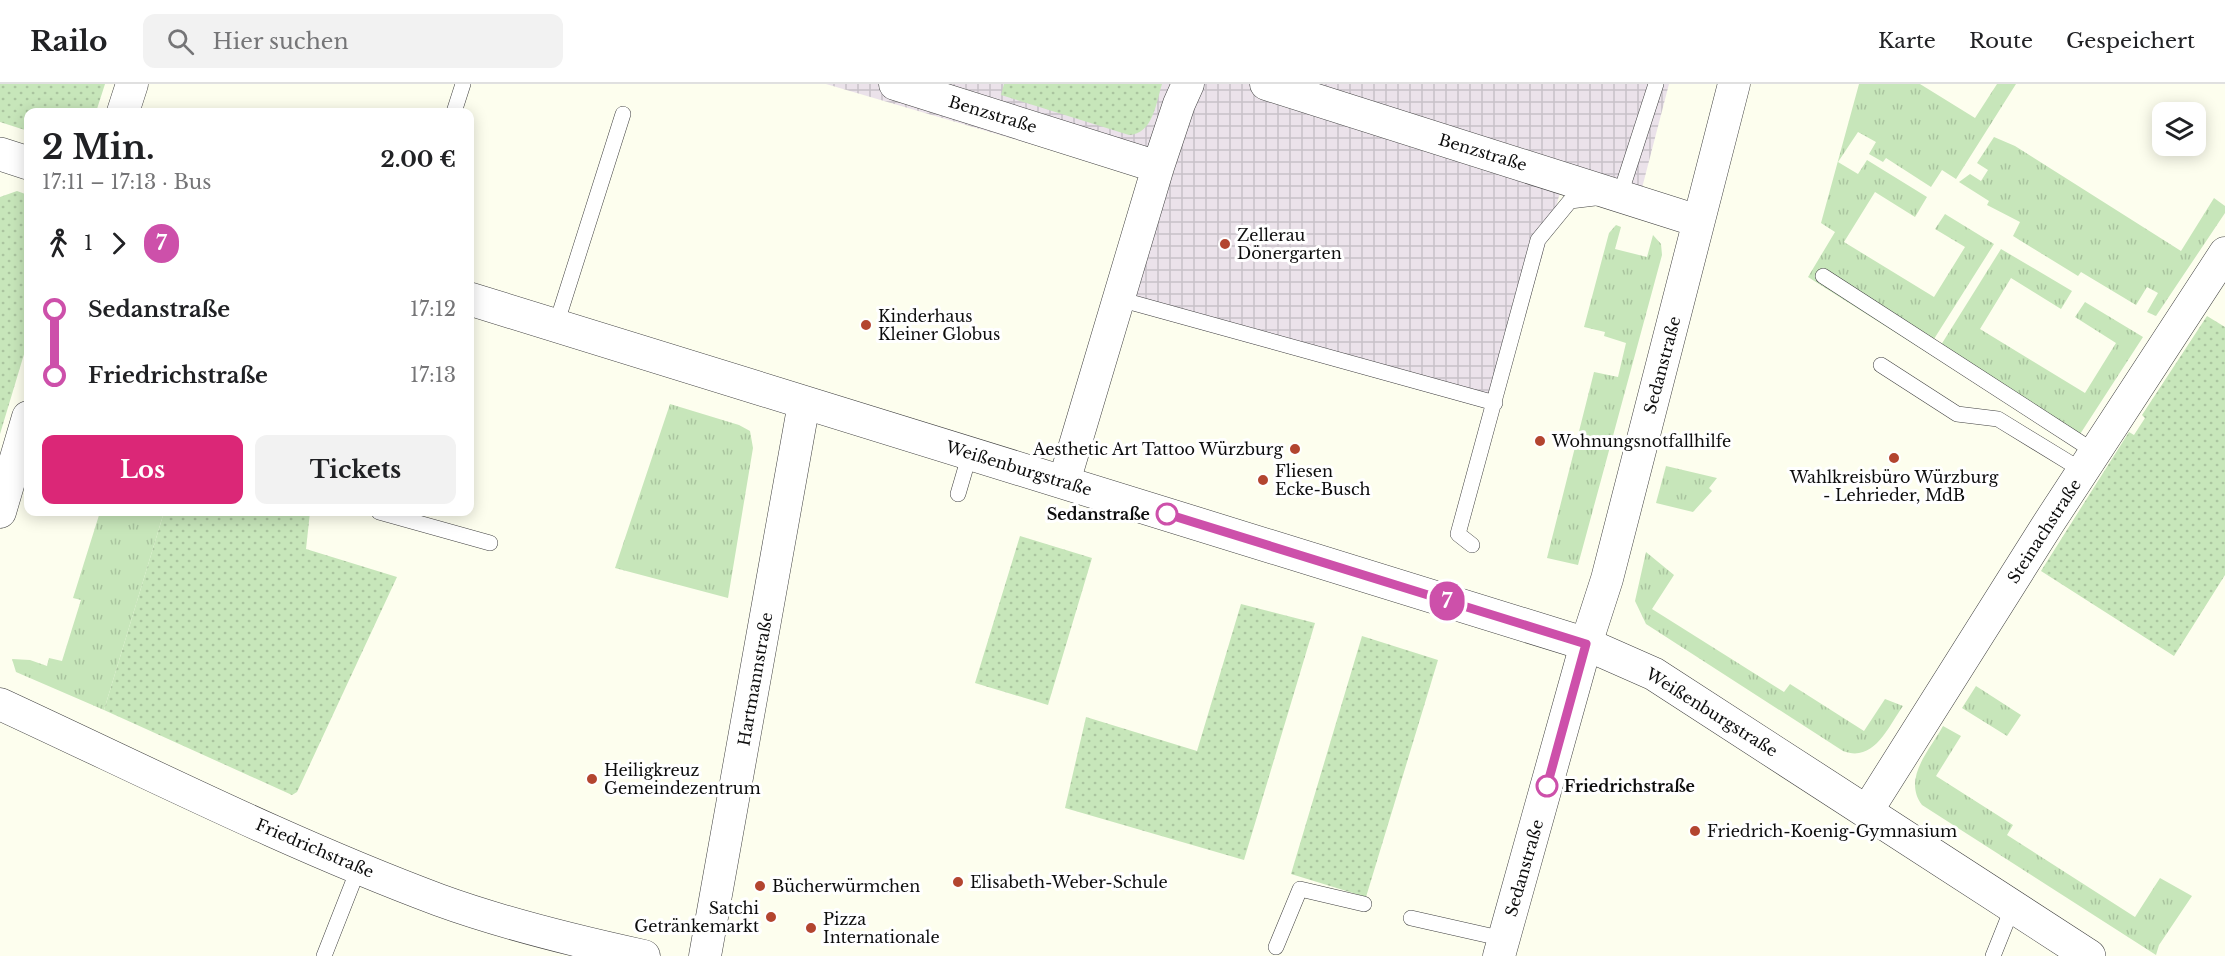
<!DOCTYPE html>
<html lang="de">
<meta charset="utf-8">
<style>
body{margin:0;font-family:"Libre Baskerville",serif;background:#f2f2f2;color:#202124;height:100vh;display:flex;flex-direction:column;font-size:22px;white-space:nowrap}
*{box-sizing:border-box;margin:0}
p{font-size:20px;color:#757577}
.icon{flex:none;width:33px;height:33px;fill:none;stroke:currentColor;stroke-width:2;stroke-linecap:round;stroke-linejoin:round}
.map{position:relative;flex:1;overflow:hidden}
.drawer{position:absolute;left:24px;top:24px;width:450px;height:408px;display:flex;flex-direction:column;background:#fff;border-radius:12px;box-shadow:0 3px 15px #0003}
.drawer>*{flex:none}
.badge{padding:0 12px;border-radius:20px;font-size:21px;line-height:39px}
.buttons{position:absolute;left:2152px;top:18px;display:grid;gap:12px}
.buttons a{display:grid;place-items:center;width:54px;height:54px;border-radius:12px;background:#fff;box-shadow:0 3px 15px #0003;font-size:30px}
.map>.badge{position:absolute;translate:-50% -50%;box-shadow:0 0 0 3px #fff}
.legs{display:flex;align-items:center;gap:9px;height:66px;padding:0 18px;font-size:20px}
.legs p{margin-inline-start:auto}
.summary{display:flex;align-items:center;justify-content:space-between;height:102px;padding:0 18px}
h1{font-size:33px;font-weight:700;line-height:45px}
.primary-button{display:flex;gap:12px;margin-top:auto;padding:12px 18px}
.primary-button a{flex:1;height:69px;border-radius:12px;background:#db2777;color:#fff;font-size:24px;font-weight:700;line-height:69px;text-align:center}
.primary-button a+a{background:#f2f2f2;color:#202124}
ul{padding:0 18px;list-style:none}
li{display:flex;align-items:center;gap:21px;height:66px;font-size:22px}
li i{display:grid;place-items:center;width:9px;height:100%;margin:0 8px;background:currentColor}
li i::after{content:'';width:15px;height:15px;margin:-8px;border:4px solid;border-radius:50%;background:#fff}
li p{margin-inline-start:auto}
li:first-child i{background:linear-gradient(#0000 50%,currentColor 0)}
li:last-child i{background:linear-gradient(currentColor 50%,#0000 0)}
header{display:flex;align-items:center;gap:36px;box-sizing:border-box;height:84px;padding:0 30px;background:#fff;border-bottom:2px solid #e0e0e0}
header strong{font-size:28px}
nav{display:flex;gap:33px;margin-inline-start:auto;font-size:21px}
.search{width:420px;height:54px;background:#f2f2f2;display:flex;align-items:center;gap:15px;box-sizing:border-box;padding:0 21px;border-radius:12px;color:#757577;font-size:22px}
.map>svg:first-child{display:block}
</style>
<header>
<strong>Railo</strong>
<div class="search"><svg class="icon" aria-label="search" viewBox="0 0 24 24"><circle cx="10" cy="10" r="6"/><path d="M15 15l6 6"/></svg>Hier suchen</div>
<nav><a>Karte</a><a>Route</a><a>Gespeichert</a></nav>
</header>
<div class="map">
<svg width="2225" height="872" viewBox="0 0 2225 872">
<defs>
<pattern id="industrial-grid" width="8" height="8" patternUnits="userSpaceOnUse" patternTransform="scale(1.5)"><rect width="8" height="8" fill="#ebe2ea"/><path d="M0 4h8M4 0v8" fill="none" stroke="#c8c1c8"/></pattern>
<pattern id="grass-tufts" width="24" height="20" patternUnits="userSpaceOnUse" patternTransform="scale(1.5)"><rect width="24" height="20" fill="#c7e6ba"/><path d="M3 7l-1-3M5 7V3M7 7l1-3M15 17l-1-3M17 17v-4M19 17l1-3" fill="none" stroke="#aac49f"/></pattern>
<pattern id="park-dots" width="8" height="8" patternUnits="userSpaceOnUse" patternTransform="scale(1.5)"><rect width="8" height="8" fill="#c7e6ba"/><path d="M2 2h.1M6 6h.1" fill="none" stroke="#aac49f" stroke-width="1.8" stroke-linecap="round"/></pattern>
</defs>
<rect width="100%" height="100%" fill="#fdfeee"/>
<!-- industrial -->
<path fill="url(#industrial-grid)" d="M826 0H1669L1642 104 1563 98 1498 328 1126 225 1140 92Z"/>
<!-- grass -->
<path fill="url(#grass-tufts)" d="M1859 0H1920L1975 34 1997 0H2016L1956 95 1942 86 1931 103 1886 74 1883 78 1869 70 1876 58 1858 48 1838 78 1858 90 1867 76 1927 113 1915 133 1875 108 1844 158 1934 213 1965 163 1935 145 1945 130 1994 160 1934 255 1941 261 2001 165 2072 207 2061 225 2011 194 1980 245 2085 309 2116 259 2075 233 2085 218 2143 253 2073 361 1808 193 1835 148 1821 139Z
M1994 53 2015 62 2181 167 2214 114 2225 122V129L2156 232 2147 228 2158 209 2147 203 2136 221 2081 188 2078 192 2013 152 2020 138 1987 121 1989 117 1959 98 1970 90 1981 97 1988 86 1977 79Z
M1616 141 1621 143 1615 165 1647 173 1653 151 1661 160 1662 171 1578 481 1547 474 1594 288 1618 293 1626 259 1604 252 1605 248 1584 243 1609 149Z
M670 320 739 341 750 347 753 364 728 514 615 484Z
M1666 382 1717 394 1709 404 1712 407 1693 428 1656 419Z
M100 428H164L104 626 16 588 12 575 30 576 47 582 49 574 62 577 81 516 73 514Z
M1646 468 1674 491 1652 525 1784 608 1790 600 1864 647 1885 615 1903 622C1888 643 1874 679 1843 667L1646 540 1635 517Z
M1976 602 2021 631 2007 652 1962 624Z
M1943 642 1961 652 1936 692 2013 741 2007 751 2135 833 2160 794 2192 812 2159 861 2156 871 1922 721C1902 694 1930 666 1943 642Z"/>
<!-- park -->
<path fill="url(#park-dots)" d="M0 0H105L96 28H28V47L0 38Z
M1004 0H1162C1156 19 1153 50 1129 51L1001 11Z
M17 107 28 111V257L0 350V113Z
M2207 232 2225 243V491L2174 572 2041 487 2129 348 2134 351 2145 334 2142 331Z
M164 428H310L306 465 397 493 297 708 292 711 104 626Z
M1020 452 1092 474 1048 621 975 599Z
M1241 520 1315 539 1244 776 1065 724 1086 633 1197 667Z
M1362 552 1438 576 1366 813 1291 790Z"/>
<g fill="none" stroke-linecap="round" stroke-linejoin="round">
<!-- service casing -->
<g stroke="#404040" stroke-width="16">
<path id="service" d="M454 28 463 0
M1823 192 2095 368
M1119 215 1495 319
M556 241 623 30
M1881 281 1957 330 1998 335 2083 387
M958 410 970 369
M379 428 490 459
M1472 461 1458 450 1538 156 1570 117 1620 111 1656 0
M1411 834 1504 855
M1276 863 1300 805 1364 820
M324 872 359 783
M1993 872 2013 822"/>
</g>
<!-- minor casing -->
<g stroke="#404040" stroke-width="33">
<path id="minor" d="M895 0 1158 83
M1266 0 1698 137
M123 28 132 0
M1064 398 1158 83 1179 20 1188 0
M0 428 28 333
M0 620C145 687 289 760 439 816 505 840 575 857 644 872
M1867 727 2048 440 2225 169
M705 872 804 319
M1499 872 1586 560 1607 495 1734 0"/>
</g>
<!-- tertiary casing -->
<g stroke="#404040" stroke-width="34">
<path id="tertiary" d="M0 70 28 79
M470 215 1586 560 1654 590 2089 872"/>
</g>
<!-- service -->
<use href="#service" stroke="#fff" stroke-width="15"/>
<!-- minor -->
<use href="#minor" stroke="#fff" stroke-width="32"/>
<!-- tertiary -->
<use href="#tertiary" stroke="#fff" stroke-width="33"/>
</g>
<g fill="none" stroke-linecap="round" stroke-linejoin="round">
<!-- line-1 casing -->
<g stroke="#fff" stroke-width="14">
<path id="line-1" d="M1167 430 1586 560 1547 702"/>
</g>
<!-- line-1 -->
<use href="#line-1" stroke="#cd50aa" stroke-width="9"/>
</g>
<!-- markers -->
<g fill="#b3452f" stroke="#fff" stroke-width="2">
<circle cx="1225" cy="160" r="6"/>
<circle cx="866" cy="241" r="6"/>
<circle cx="1540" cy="357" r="6"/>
<circle cx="1295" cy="365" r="6"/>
<circle cx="1894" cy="374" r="6"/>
<circle cx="1263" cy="396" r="6"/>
<circle cx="592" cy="695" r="6"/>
<circle cx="1695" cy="747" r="6"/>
<circle cx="958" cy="798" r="6"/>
<circle cx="760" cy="802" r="6"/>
<circle cx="771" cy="833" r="6"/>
<circle cx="811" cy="844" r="6"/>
</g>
<g fill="#fff" stroke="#cd50aa" stroke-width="3">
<circle cx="1167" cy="430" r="10"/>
<circle cx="1547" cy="702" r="10"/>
</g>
<g text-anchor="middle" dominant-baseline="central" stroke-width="6" stroke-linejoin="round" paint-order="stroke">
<!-- street labels -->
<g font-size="16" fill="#0d0d0d" stroke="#fff">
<text transform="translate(993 30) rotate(17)">Benzstraße</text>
<text transform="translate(1483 68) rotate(17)">Benzstraße</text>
<text transform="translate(1662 281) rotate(-75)">Sedanstraße</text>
<text transform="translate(1019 384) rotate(17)">Weißenburgstraße</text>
<text transform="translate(2044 447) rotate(-57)">Steinachstraße</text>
<text transform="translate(755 595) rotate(-80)">Hartmannstraße</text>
<text transform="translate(1712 628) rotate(32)">Weißenburgstraße</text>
<text transform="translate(315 764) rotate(23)">Friedrichstraße</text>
<text transform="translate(1524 784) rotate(-74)">Sedanstraße</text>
</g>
<!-- poi labels -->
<g font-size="16" fill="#0d0d0d" stroke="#fff" text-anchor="start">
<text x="1237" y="151">Zellerau<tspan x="1237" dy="18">Dönergarten</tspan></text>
<text x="878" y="232">Kinderhaus<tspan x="878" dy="18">Kleiner Globus</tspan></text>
<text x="1552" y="357">Wohnungsnotfallhilfe</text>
<text x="1283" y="365" text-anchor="end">Aesthetic Art Tattoo Würzburg</text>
<text x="1275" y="387">Fliesen<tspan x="1275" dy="18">Ecke-Busch</tspan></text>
<text x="1894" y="393" text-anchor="middle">Wahlkreisbüro Würzburg<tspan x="1894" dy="18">- Lehrieder, MdB</tspan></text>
<text x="604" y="686">Heiligkreuz<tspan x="604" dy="18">Gemeindezentrum</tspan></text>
<text x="1707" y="747">Friedrich-Koenig-Gymnasium</text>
<text x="970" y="798">Elisabeth-Weber-Schule</text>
<text x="772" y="802">Bücherwürmchen</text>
<text x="759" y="824" text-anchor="end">Satchi<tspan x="759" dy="18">Getränkemarkt</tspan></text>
<text x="823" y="835">Pizza<tspan x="823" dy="18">Internationale</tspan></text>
</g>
<!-- stop labels -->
<g font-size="16" font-weight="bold" fill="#0d0d0d" stroke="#fff" text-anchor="end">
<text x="1150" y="430">Sedanstraße</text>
<text x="1564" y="702" text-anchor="start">Friedrichstraße</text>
</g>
</g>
</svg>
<div class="buttons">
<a><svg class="icon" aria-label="layers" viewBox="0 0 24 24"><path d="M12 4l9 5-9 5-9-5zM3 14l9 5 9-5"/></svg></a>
</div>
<b class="badge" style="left:1447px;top:517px;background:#cd50aa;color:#fff">7</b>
<section class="drawer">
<div class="summary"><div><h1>2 Min.</h1><p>17:11 – 17:13 · Bus</p></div><b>2.00 €</b></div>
<div class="legs"><svg class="icon" aria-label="walk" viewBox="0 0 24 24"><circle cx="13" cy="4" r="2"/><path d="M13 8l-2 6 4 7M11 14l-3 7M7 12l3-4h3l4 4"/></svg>1<svg class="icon" aria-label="forward" viewBox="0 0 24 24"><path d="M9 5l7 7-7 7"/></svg><b class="badge" style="background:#cd50aa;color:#fff">7</b></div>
<ul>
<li><i style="color:#cd50aa"></i><b>Sedanstraße</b><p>17:12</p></li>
<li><i style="color:#cd50aa"></i><b>Friedrichstraße</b><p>17:13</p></li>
</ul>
<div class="primary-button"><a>Los</a><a>Tickets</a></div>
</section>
</div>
